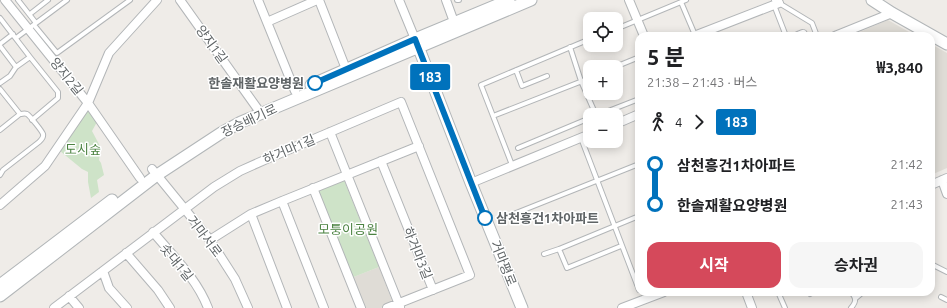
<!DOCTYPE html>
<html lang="ko">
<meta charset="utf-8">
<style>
body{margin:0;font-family:Ubuntu,"Noto Sans KR",sans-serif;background:#f6f6f6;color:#202124;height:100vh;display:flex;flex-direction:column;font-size:15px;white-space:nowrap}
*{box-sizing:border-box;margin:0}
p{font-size:13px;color:#757577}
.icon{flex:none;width:22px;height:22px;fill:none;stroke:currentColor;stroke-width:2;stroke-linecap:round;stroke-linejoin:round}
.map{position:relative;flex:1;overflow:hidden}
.panel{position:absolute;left:635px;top:32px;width:300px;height:264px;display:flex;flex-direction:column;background:#fff;border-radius:12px;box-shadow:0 2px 10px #0003}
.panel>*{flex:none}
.badge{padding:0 8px;border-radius:3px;font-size:14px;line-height:26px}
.buttons{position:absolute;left:583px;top:12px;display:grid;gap:8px}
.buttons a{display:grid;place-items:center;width:40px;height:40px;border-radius:8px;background:#fff;box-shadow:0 2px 10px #0003;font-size:20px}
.map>.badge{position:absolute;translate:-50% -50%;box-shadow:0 0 0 2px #fff}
.legs{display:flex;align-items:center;gap:6px;height:44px;padding:0 12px;font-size:13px}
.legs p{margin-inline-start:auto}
.overview{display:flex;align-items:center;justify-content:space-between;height:68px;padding:0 12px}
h1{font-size:22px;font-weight:700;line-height:30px}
.cta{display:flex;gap:8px;margin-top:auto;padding:8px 12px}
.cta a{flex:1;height:46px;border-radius:12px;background:#d5495b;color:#fff;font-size:16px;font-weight:700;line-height:46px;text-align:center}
.cta a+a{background:#f6f6f6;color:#202124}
ul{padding:0 12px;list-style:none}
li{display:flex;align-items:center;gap:14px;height:40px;font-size:15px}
li i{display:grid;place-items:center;width:6px;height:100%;margin:0 5px;background:currentColor}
li i::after{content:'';width:10px;height:10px;margin:-5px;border:3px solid;border-radius:50%;background:#fff}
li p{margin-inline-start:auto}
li:first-child i{background:linear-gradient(#0000 50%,currentColor 0)}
li:last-child i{background:linear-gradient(currentColor 50%,#0000 0)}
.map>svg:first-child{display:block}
</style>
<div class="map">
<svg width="947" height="308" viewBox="0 0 947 308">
<rect width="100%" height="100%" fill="#efece8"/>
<!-- education -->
<path fill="#dfdcd6" d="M888 20 916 36H850Z
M931 44 947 53V168L931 175Z
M379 267 392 301 389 304 381 308H363L351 278Z"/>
<!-- green -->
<path fill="#cee3c8" d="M88 110 97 122 92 131 101 148 99 160 101 163 104 175 97 180 99 192 91 198 88 182V172L82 169 60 151Z
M344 180 379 267 351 278 316 191Z"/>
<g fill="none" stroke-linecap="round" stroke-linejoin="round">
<!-- lane casing -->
<g stroke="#b3b6b8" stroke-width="6">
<path id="lane" d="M18 0 36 23
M457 0H459
M774 0 812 23 817 36
M681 2 695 35
M774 5 786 36
M30 14 48 0
M0 18 30 57 16 67 10 76 0 83
M34 25 57 53 130 0
M616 29 686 0
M16 38 67 0
M0 44 13 34
M0 46 16 67
M570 47 581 81 596 115
M30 57 58 92V98L32 120
M615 67 637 58
M516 70 522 86 547 76
M0 89 20 114
M598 115 639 99
M493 116 590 78
M0 130 20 114C23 114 24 113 27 114 30 116 42 131 43 134 44 138 41 140 39 142L3 170 0 175
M581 138 639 290
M518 148 590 118
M512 165 481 85 590 39
M511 215 639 164
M621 246 567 268 559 249 639 216
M544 254 559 249
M931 264 947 272
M778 292 785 308
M851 292C857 299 856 302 851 308
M810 294 813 292
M941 297 947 300
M856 298 863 292"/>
</g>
<!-- street casing -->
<g stroke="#b3b6b8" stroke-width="10">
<path id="street" d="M5 0 88 103 140 178
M180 0 257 108
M258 0 295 91
M319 0 346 69
M399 0 415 39
M446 0 454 22
M629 0 644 36
M267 22 317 0
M694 36 779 3
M798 36 803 34
M835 36 892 13
M616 124 639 114
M330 132 400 307
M381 161 433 290
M152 169 210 240 235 279 248 308
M942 180 947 194
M471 183 590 134
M931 185 947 178
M313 188 361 308
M282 201 324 308
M0 205 45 166 88 103 109 53 157 0
M251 214 287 308
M153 232C173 256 197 279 208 308
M210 240 251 214 282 201 419 146
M126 253 158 290 170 308
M103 271 109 288 127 308
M746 292 752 308
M69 296 79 308
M54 308 214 187 240 171 269 158 401 102 470 275 387 308
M622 308 664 292"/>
</g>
<!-- secondary casing -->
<g stroke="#b2b6b8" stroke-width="13">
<path id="secondary" d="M872 0 892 13 947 44
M416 41 471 183 522 308
M311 85 415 39 509 0
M0 285 112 200
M0 296 157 175 221 133 241 122 531 0"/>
</g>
<!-- lane -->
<use href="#lane" stroke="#fff" stroke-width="4"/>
<!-- street -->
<use href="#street" stroke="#fff" stroke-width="8"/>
<!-- secondary -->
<use href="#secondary" stroke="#fff" stroke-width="11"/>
</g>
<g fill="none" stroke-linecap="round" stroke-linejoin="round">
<!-- line-1 casing -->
<g stroke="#fff" stroke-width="9">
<path id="line-1" d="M315 83 415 39 485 218"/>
</g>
<!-- line-1 -->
<use href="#line-1" stroke="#0072bc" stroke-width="6"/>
</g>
<!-- markers -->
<g fill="#fff" stroke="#0072bc" stroke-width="2">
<circle cx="315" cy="83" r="7"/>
<circle cx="485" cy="218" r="7"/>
</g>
<g text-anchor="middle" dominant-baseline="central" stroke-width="3" stroke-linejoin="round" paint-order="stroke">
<!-- street labels -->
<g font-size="13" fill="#5f6466" stroke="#fff">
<text transform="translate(212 44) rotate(54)">양지1길</text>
<text transform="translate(67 76) rotate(51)">양지2길</text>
<text transform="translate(249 120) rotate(-25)">장승배기로</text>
<text transform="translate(289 149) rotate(-23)">하거마1길</text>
<text transform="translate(205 236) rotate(53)">거마서로</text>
<text transform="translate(418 253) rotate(68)">하거마3길</text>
<text transform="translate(177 262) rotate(51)">솟대1길</text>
<text transform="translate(504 263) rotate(68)">거마평로</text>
</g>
<!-- stop labels -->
<g font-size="13" font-weight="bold" fill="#5f6466" stroke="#fff" text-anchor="end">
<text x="304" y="83">한솔재활요양병원</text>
<text x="496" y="218" text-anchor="start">삼천흥건1차아파트</text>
</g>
<!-- park labels -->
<g font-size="13" fill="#4c8342" stroke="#fff">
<text x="83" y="149">도시숲</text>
<text x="348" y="229">모퉁이공원</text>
</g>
</g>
</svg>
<div class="buttons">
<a><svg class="icon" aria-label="locate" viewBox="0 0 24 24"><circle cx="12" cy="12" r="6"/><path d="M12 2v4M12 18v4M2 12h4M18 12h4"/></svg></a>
<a>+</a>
<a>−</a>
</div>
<b class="badge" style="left:430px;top:77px;background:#0072bc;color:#fff">183</b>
<section class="panel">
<div class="overview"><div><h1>5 분</h1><p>21:38 – 21:43 · 버스</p></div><b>₩3,840</b></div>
<div class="legs"><svg class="icon" aria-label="walk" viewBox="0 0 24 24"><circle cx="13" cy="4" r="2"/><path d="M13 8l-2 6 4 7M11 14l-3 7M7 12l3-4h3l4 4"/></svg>4<svg class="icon" aria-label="forward" viewBox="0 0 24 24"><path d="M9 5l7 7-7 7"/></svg><b class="badge" style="background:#0072bc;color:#fff">183</b></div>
<ul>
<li><i style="color:#0072bc"></i><b>삼천흥건1차아파트</b><p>21:42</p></li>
<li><i style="color:#0072bc"></i><b>한솔재활요양병원</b><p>21:43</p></li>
</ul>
<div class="cta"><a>시작</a><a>승차권</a></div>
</section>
</div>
